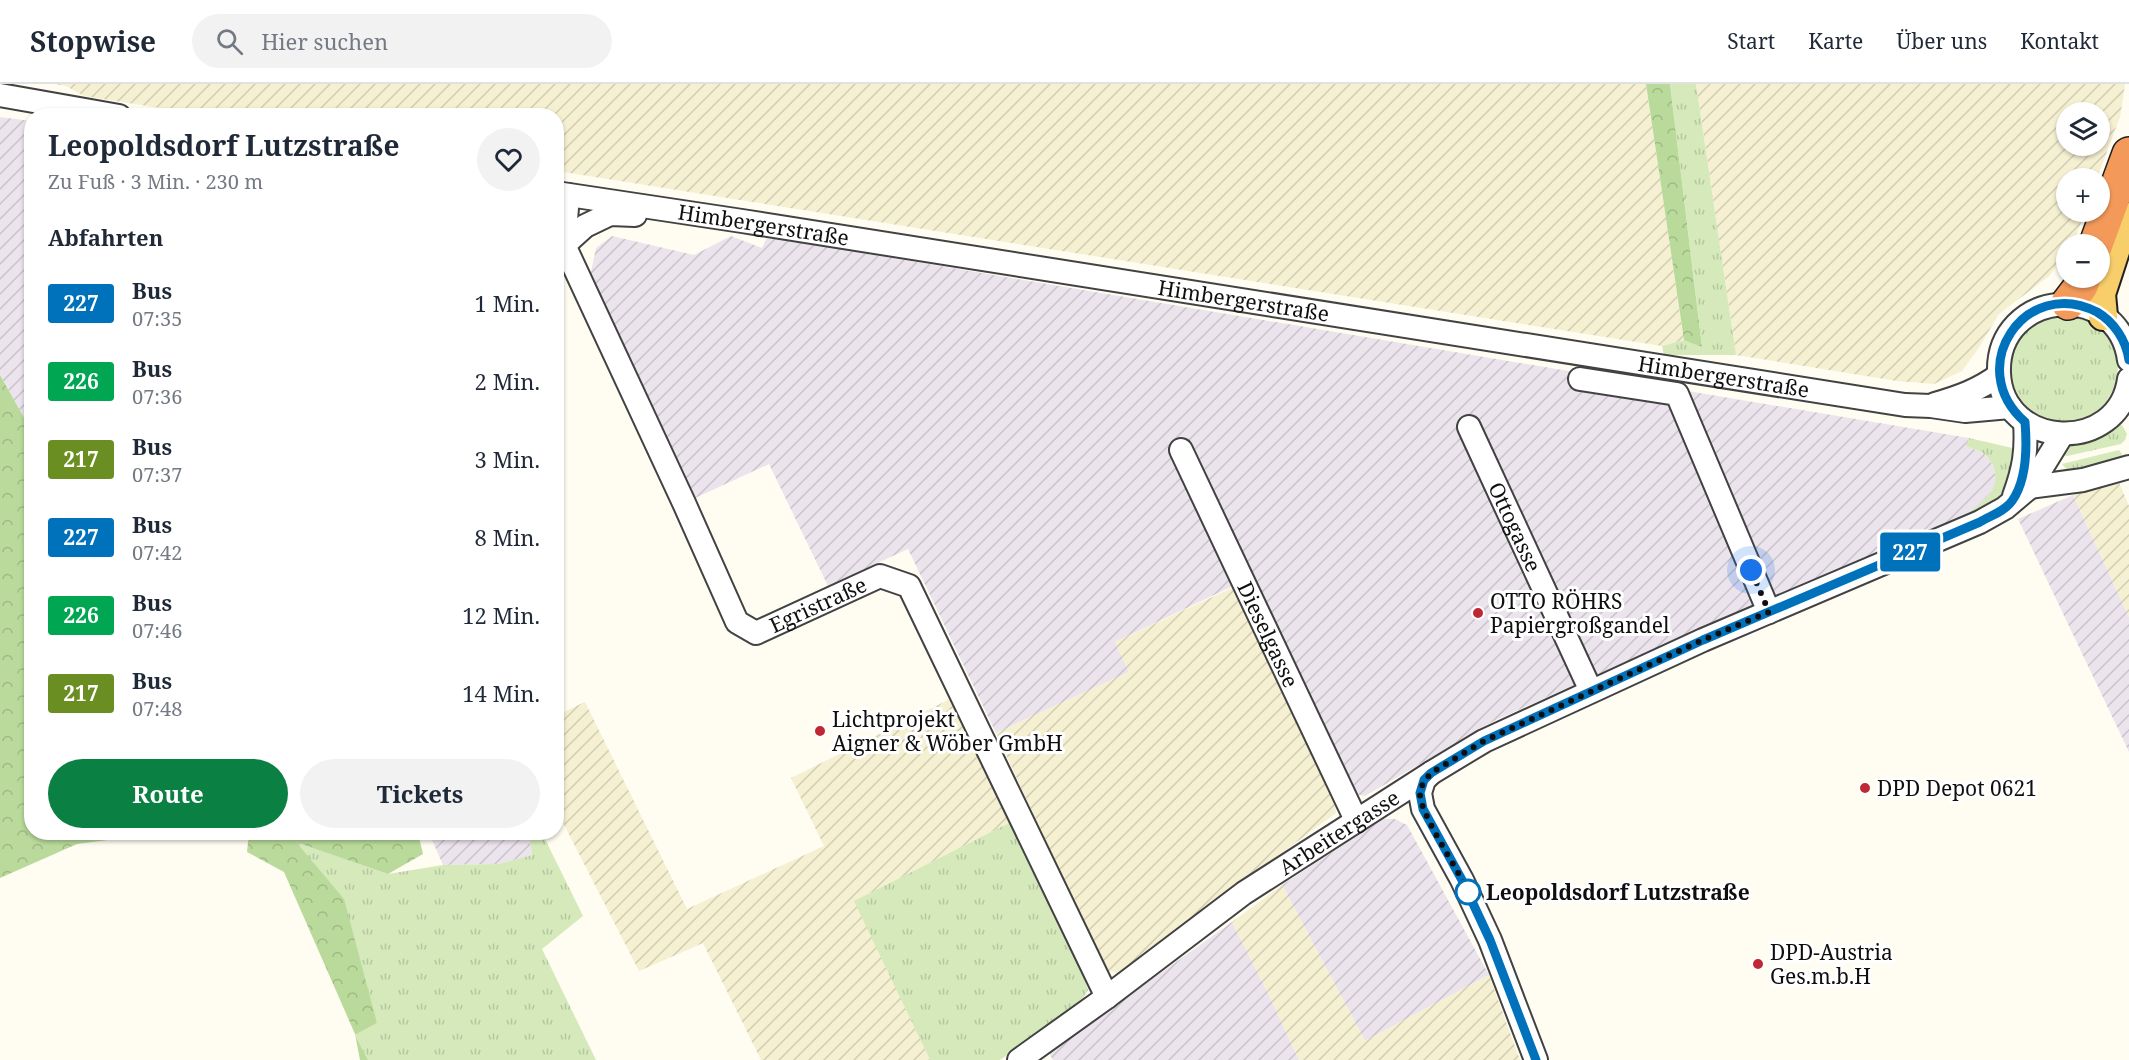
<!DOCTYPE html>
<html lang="de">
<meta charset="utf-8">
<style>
body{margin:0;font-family:"Noto Serif",serif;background:#f2f2f3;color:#1f2937;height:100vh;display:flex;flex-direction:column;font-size:22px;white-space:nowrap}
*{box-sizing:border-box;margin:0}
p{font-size:20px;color:#747a83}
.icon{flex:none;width:33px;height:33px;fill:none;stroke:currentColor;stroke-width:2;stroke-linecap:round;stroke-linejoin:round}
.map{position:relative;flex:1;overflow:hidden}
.side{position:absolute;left:24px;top:24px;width:540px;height:732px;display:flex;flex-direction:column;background:#fff;border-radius:24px;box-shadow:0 2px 4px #0004}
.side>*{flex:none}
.badge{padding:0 12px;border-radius:4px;font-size:21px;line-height:39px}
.tools{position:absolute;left:2056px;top:18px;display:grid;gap:12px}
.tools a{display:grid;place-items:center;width:54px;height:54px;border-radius:50%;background:#fff;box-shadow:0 2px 4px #0004;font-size:30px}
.you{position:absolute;width:30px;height:30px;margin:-15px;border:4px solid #fff;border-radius:50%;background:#1a73e8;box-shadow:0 0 0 9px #1a73e833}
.map>.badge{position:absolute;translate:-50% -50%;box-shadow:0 0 0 3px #fff}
h2{padding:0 24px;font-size:22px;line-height:54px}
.round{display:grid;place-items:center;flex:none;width:63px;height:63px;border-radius:32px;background:#f2f2f3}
.headline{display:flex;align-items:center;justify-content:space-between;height:102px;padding:0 24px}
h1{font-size:28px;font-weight:700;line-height:45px}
.cta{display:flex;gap:12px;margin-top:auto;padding:12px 24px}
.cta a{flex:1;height:69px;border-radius:36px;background:#0b8043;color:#fff;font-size:24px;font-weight:700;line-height:69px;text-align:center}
.cta a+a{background:#f2f2f3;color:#1f2937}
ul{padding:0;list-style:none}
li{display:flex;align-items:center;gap:18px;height:78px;padding:0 24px}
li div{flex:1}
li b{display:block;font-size:22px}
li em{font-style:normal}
li .badge{min-width:66px;font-weight:700;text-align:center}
header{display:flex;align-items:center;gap:36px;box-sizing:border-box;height:84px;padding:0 30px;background:#fff;border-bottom:2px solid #e0e1e3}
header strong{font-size:28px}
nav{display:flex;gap:33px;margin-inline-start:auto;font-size:21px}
.search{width:420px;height:54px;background:#f2f2f3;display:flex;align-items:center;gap:15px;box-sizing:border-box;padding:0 21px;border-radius:33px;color:#747a83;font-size:22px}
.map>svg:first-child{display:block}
</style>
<header>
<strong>Stopwise</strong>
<div class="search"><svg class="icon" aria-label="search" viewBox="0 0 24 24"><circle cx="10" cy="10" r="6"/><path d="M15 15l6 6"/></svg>Hier suchen</div>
<nav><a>Start</a><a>Karte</a><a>Über uns</a><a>Kontakt</a></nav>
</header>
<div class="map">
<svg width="2129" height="976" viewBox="0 0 2129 976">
<defs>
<pattern id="industrial-furrows" width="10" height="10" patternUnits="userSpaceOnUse" patternTransform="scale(1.5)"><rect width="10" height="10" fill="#ece4ed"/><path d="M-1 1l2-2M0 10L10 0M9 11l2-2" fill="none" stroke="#c9c2ca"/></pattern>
<pattern id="farmland-furrows" width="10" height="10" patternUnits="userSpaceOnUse" patternTransform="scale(1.5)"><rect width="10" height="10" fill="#f5f0d1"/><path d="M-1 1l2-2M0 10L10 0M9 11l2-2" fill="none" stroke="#d1cdb2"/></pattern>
<pattern id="grass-tufts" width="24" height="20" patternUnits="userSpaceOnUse" patternTransform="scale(1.5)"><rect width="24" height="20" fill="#d5e9bb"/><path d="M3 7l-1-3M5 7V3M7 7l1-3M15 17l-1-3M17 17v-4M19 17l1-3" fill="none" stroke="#b6c7a0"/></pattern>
<pattern id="forest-crowns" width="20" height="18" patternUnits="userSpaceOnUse" patternTransform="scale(1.5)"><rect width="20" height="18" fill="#b9da9a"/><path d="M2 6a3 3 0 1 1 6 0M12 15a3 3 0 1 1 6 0" fill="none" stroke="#9eba84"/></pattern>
</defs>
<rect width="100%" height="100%" fill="#fffcf1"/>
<!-- industrial -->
<path fill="url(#industrial-furrows)" d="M0 33 31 37V346L0 291Z
M612 152 694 171 731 152 762 164 767 153 1969 354 1967 362 1984 370 1990 376 1994 384 1996 396 1993 406 1986 414 1969 429 1897 461 1714 538 1494 637 1365 712 1354 710 1250 494 1115 558 1129 588 996 649 908 465 828 502 769 380 693 415 588 202 596 164Z
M2073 411 2129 533V668L2018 435Z
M1383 735H1395L1407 741 1489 891 1365 957 1282 801Z
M429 749H529L532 771 498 780 443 781Z
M1232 838 1270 913 1299 976H1053L1049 969Z"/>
<!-- farmland -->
<path fill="url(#farmland-furrows)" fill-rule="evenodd" d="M54 0H1646L1684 256 1662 262 557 87 556 32 204 31 84 12 66 2Z
M1696 0H2125L2120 33 2097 94H2067V128H2085L2073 160H2067V169L2049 192 1999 230 1978 265 1962 287 1934 300 1897 297 1736 271ZM2067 28H2100V62H2067Z
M2118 396 2129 422V533L2073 411Z
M1232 504 1333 707 1336 729 1118 889 1105 886 996 649 1129 588 1115 558Z
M950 615 1011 738 855 817 930 976H761L703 859 639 887 557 727V631L585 618 687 825 824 762 791 694Z
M1282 801 1365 957 1489 891 1520 976H1299L1270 913 1232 838Z"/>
<!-- grass -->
<path fill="url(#grass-tufts)" d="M1670 0H1696L1736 271H1664L1662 262 1684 256 1702 262Z
M2075 230 2092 237 2106 249 2115 265 2118 284 2115 302 2106 318 2093 331 2076 339 2057 340 2024 326 2006 294 2012 258 2038 233Z
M2114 341H2122L2127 350 2125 356 2121 360 2067 372 2062 371 2068 360Z
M1969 354 2021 366C2012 387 1999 434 1969 429 1974 423 1982 419 1987 413 1999 401 1998 381 1984 370 1979 367 1972 364 1966 362Z
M2119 366 2122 370 2121 375 2070 389 2062 380Z
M1011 738 1083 891 1088 906 1080 920 1000 976H930L854 817Z
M529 749H542L583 832 542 865 596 976H368L355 951 377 939 295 757 388 790 443 781 498 780 532 771Z"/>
<!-- forest -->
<path fill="url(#forest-crowns)" d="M1646 0H1670L1702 263 1684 256Z
M0 291 31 346 32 748 161 749 77 760 0 794Z
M249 749H418L423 770 388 790 296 758 344 815 377 939 355 951 368 976H360L355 950 284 788 247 768Z"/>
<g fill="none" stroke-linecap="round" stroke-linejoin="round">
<!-- minor casing -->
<g stroke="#424242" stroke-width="26">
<g id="minor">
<path d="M0 11 119 32"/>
<path id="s1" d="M556 109 742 137 1905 321 1931 322 1965 327 2010 323"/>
<path id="s2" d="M568 111 564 161 684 419 737 538 756 549 880 492 909 502 1107 913"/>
<path d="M560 157 564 161 585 142 610 130 635 131"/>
<path d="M2129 276C2118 194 1996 206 1999 289 2002 366 2119 371 2129 295"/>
<path d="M1580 295 1677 310 1769 528"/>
<path d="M1935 320C1959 313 1979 306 1999 291"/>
<path id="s3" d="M1469 343 1591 607"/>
<path id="s4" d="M1181 366 1356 736"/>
<path d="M2030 403 2083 396 2129 383"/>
<path d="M2014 412C2024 385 2027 367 2025 338"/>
<path d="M1431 689 1424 696 1420 709 1423 725 1462 796 1490 856 1536 976"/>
<path id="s5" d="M1019 976 1107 913 1244 809 1431 689 1484 657 1703 556 1980 438 2005 424 2030 403 2062 351"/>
</g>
</g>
<!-- major casing -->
<g stroke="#202020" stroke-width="32">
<path id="major" d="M2103 232 2101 210 2118 158 2129 133"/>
</g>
<!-- highway casing -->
<g stroke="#202020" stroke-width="36">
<path id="highway" d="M2096 160 2129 70
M2068 219 2081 202 2084 194"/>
</g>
<!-- minor -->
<use href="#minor" stroke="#fff" stroke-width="22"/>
<!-- major -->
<use href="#major" stroke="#f7ce69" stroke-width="28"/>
<!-- highway -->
<use href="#highway" stroke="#f39a5b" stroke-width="33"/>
</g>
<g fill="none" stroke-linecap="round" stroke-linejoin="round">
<!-- line casing -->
<g stroke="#fff" stroke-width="14">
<path id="line" d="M1536 976 1490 856 1462 796 1423 725 1420 709 1424 696 1431 689 1484 657 1703 556 1980 438C1990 432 2005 427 2012 417 2027 396 2027 362 2025 338 1963 284 2025 191 2097 228 2114 238 2126 256 2129 276"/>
</g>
<!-- line -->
<use href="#line" stroke="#0072bc" stroke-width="9"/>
<!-- walk -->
<path stroke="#0f0f0f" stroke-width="6" stroke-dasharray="0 10.8" d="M1468 808C1459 786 1420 731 1420 710 1420 702 1426 695 1431 689L1484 657 1703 556 1769 528 1751 486"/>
</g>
<!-- markers -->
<g fill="#bf2735" stroke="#fff" stroke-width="2">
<circle cx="1478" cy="529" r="6"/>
<circle cx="820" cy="647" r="6"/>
<circle cx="1865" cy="704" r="6"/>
<circle cx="1758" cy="880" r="6"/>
</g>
<circle fill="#fff" stroke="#0072bc" stroke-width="3" cx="1468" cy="808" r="12"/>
<g text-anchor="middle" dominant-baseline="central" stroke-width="6" stroke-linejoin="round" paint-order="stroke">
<!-- street labels -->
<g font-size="21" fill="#0f0f0f" stroke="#fff">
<text stroke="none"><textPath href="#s1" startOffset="210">Himbergerstraße</textPath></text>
<text stroke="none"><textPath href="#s1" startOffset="696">Himbergerstraße</textPath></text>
<text stroke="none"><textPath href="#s1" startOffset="1182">Himbergerstraße</textPath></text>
<text stroke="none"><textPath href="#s3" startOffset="110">Ottogasse</textPath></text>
<text stroke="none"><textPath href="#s2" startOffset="555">Egristraße</textPath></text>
<text stroke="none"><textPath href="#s4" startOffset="204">Dieselgasse</textPath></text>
<text stroke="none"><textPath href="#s5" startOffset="393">Arbeitergasse</textPath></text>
</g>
<!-- poi labels -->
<g font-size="21" fill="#0f0f0f" stroke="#fff" text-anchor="start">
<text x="1490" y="517">OTTO RÖHRS<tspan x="1490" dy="24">Papiergroßgandel</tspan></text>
<text x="832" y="635">Lichtprojekt<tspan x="832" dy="24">Aigner &amp; Wöber GmbH</tspan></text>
<text x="1877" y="704">DPD Depot 0621</text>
<text x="1770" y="868">DPD-Austria<tspan x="1770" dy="24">Ges.m.b.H</tspan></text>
</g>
<!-- stop labels -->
<g font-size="21" font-weight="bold" fill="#0f0f0f" stroke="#fff" text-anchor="start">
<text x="1486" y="808">Leopoldsdorf Lutzstraße</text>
</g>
</g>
</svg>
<div class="tools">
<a><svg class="icon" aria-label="layers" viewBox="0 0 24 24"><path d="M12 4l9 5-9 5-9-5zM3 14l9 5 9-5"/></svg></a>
<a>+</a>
<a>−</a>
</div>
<div class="you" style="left:1751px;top:486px"></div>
<b class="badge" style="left:1910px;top:468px;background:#0072bc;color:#fff">227</b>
<section class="side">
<div class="headline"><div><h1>Leopoldsdorf Lutzstraße</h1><p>Zu Fuß · 3 Min. · 230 m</p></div><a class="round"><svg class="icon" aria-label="heart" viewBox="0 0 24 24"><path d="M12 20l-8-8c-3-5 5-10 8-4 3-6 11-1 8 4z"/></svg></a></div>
<h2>Abfahrten</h2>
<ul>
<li><span class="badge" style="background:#0072bc;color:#fff">227</span><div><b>Bus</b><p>07:35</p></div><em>1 Min.</em></li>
<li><span class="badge" style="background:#00a651;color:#fff">226</span><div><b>Bus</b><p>07:36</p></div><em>2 Min.</em></li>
<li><span class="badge" style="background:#6b8e23;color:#fff">217</span><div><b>Bus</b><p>07:37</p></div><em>3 Min.</em></li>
<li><span class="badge" style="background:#0072bc;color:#fff">227</span><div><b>Bus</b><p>07:42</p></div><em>8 Min.</em></li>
<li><span class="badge" style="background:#00a651;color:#fff">226</span><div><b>Bus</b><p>07:46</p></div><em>12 Min.</em></li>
<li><span class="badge" style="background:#6b8e23;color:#fff">217</span><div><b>Bus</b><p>07:48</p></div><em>14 Min.</em></li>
</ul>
<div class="cta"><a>Route</a><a>Tickets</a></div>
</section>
</div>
